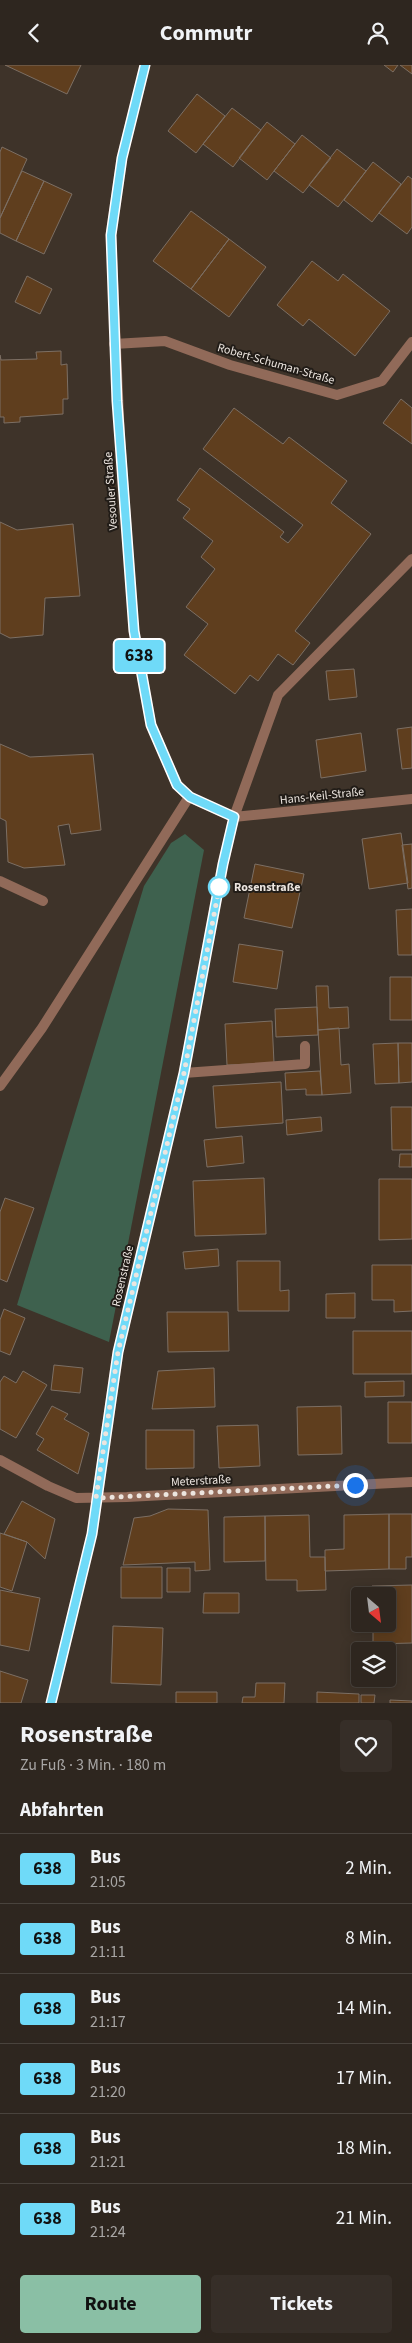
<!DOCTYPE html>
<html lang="de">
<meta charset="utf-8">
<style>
body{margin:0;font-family:"Source Sans 3",sans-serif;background:#362e28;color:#f1f3f6;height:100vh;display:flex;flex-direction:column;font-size:19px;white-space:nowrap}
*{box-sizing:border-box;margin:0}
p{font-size:16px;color:#a7a5a4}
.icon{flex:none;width:28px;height:28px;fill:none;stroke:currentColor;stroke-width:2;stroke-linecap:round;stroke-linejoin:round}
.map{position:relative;height:1638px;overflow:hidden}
.side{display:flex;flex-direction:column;background:#2e261f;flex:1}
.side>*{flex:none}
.badge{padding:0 10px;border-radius:4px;font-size:18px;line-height:32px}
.needle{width:32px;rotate:152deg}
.fabs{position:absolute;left:351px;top:1522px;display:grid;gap:10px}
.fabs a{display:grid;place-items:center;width:45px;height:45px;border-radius:5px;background:#2e261f;box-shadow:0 2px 12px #0003,0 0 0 1px #49433d;font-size:25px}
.you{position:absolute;width:25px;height:25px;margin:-12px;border:4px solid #fff;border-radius:50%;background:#1a73e8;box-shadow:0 0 0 8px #1a73e833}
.map>.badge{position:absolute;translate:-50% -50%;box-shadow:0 0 0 2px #fff}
h2{padding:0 20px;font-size:19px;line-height:45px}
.round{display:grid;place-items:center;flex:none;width:52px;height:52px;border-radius:5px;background:#362e28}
.head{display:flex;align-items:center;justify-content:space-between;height:85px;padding:0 20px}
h1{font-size:24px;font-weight:700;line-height:38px}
.primary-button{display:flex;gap:10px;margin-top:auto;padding:10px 20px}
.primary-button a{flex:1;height:58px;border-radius:5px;background:#8abfa5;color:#111;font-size:20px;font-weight:700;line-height:58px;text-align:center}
.primary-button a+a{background:#362e28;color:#f1f3f6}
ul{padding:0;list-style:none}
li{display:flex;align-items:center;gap:15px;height:70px;padding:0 20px;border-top:1px solid #49433d}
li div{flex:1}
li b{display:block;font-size:19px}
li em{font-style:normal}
li .badge{min-width:55px;font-weight:700;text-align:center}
header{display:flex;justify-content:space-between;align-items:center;height:65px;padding:0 20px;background:#2e261f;font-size:22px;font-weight:700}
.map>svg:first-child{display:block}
</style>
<header><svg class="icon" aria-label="back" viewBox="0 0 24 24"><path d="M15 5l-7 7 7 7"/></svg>Commutr<svg class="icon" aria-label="person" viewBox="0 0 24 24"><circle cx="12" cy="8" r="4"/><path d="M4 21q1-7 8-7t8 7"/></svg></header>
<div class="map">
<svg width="412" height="1638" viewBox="0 0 412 1638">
<rect width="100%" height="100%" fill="#3e3329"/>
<!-- green -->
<path fill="#3e614e" d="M185 769 204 785 109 1277 17 1240 144 821 171 778Z"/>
<!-- building -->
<path fill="#5f3e1e" stroke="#7c6f64" d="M5 0H81L67 29Z
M384 0H398L393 7Z
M400 0H412V9Z
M197 29 225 51 196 88 168 66Z
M232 43 261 65 233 102 203 79Z
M267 57 295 79 267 115 239 93Z
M302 70 331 93 303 128 274 106Z
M2 82 27 94 0 153V87Z
M337 84 366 106 338 142 309 120Z
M373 97 401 119 372 157 344 135Z
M22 106 44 116 16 176 0 168V153Z
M408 111 412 114V162L407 169 379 148Z
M44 116 72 129 44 189 16 176Z
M191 146 229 174 191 224 153 196Z
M229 174 266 202 229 252 191 224Z
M312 196 338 216 343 209 390 246 355 291 309 254 303 261 277 240Z
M27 211 52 224 40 249 15 237Z
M61 286V300L67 299 68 334H63V349L20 352V357L4 358V352H0V290L1 295 37 294 36 287Z
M401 334 412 343V379L383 358Z
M234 343 283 379 289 372 347 416 331 438 371 469 295 566 310 578 293 600 278 589 258 616 250 610 235 629 184 590 208 559 186 542 215 504 201 492 213 476 183 453 190 444 177 435 200 403 284 467 280 472 288 478 303 460 203 384Z
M0 457 17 465 73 459 80 531 45 533 43 570 10 573 0 568Z
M354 604 357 632 329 635 326 606Z
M412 662V703L402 704 397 664Z
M361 668 366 706 321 713 316 675Z
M0 679 30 692 93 689 101 765 71 769 69 759 58 761 65 800 24 803 8 797 6 756 0 753Z
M401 768 408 818 369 824 362 774Z
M412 779V823L408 824 402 780Z
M255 799 304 809 292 863 244 853Z
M412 844V890H398L396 845Z
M239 879 283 886 277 924 233 917Z
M390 912H412V955H390Z
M316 921H328L329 943 348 942 349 963 318 965Z
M317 942 318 970 276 972 275 944Z
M272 956 274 998 227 1000 225 959Z
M339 963 341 1000 349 999 351 1028 322 1030 318 965Z
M398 978 399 1018 375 1019 373 979Z
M398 978H412V1017L399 1018Z
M320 1006 322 1030H306V1024L286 1025 285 1008Z
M281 1017 283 1058 216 1063 213 1021Z
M391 1042H412V1085H392Z
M321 1052 322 1066 287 1070 286 1055Z
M242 1071 244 1098 207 1102 204 1075Z
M400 1089H412V1102H399Z
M264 1113 266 1169 195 1171 193 1116Z
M379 1114H412V1174L379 1175Z
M5 1133 34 1143 7 1217 0 1214V1147Z
M218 1184 219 1201 185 1204 183 1187Z
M237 1196H280V1226L289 1225V1246H238Z
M372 1200H412V1246L394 1247V1235H372Z
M355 1228V1253H326V1229Z
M4 1244 25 1253 10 1290 0 1286V1255Z
M167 1247H228L229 1286 168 1287Z
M353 1266H412V1309H353Z
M54 1300 83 1303 80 1328 51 1325Z
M214 1303 215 1342 152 1344 158 1306Z
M23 1306 47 1320 16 1373 0 1364V1317L4 1311 16 1318Z
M404 1316V1331L365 1332V1317Z
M388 1337H412V1378H388Z
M52 1341 68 1349 64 1354 89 1368 78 1409 37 1385 44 1374 36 1369Z
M341 1341 342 1389 298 1390 297 1342Z
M258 1360 260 1401 219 1403 217 1361Z
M146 1365H194V1403L146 1404Z
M22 1436 55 1454 45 1494 27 1477 4 1469Z
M168 1444 208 1445 210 1505 195 1506V1497L123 1500 134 1453 150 1451Z
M389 1449V1504L325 1506V1485L344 1484V1450Z
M389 1449H412V1492H406V1504H389Z
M309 1450 310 1492H325L326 1525 297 1526V1515H266L265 1451Z
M265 1451V1496L224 1497V1452Z
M0 1468 27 1477 12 1526 0 1522Z
M121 1502H162V1533H121Z
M167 1503H190V1527H167Z
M412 1520V1578L373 1579V1559H388V1531H372V1521Z
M0 1525 40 1533 29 1586 0 1580Z
M204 1528H239V1548H203Z
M113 1561 163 1563 161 1620 111 1618Z
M0 1606 28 1615 21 1638H0Z
M256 1618H285L284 1638H242L243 1632H255Z
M176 1627H217V1638H176Z
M317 1627 359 1629V1638H317Z
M361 1630H375L374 1638H361Z
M390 1635 412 1636V1638H390Z"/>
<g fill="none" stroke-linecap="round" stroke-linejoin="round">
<!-- service -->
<path stroke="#916a59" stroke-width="10" d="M184 1008 305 999V981
M0 1021 42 963 189 732"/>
<!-- minor -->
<path stroke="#916a59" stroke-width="10" d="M145 0 122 93 111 170 120 374 134 566 151 660 177 720 189 732 234 752 412 734
M114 279 165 276 230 300 337 330 382 316 412 277
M0 816 43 836
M0 1395 48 1421 76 1433 127 1432 412 1417
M51 1638 92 1469 118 1287 184 1008 223 799 234 752 278 630 412 494"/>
</g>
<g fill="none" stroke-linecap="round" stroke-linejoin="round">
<!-- line casing -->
<g stroke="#fff" stroke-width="11">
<path id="line" d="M51 1638 92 1469 118 1287 184 1008 223 799 234 752 190 732 177 720 151 660 134 566 117 336 111 170 122 93 145 0"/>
</g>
<!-- line -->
<use href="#line" stroke="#6fdaf8" stroke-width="8"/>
<!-- walk -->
<path stroke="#ece5df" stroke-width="5" stroke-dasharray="0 9" d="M219 822 220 818 184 1008 118 1287 96 1433 355 1420"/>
</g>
<!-- markers -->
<circle fill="#fff" stroke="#6fdaf8" stroke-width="2.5" cx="219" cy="822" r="10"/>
<g text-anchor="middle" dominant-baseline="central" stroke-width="4" stroke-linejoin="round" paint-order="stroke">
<!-- street labels -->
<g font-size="12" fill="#ece5df" stroke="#211c17">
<text transform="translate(276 299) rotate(16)">Robert-Schuman-Straße</text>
<text transform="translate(111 426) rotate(-94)">Vesouler Straße</text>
<text transform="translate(322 731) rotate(-6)">Hans-Keil-Straße</text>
<text transform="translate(123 1211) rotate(-77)">Rosenstraße</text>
<text transform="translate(201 1416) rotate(-3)">Meterstraße</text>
</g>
<!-- stop labels -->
<g font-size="12" font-weight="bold" fill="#ece5df" stroke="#211c17" text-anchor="start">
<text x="234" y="822">Rosenstraße</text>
</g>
</g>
</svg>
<div class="fabs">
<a><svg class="needle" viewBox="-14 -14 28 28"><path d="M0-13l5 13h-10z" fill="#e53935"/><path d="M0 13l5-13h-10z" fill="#a7a5a4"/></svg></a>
<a><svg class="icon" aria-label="layers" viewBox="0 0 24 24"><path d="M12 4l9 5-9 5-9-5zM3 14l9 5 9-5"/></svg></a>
</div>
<div class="you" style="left:355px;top:1420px"></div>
<b class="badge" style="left:139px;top:591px;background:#6fdaf8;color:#111">638</b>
</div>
<section class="side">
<div class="head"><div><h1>Rosenstraße</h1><p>Zu Fuß · 3 Min. · 180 m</p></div><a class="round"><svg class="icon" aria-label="heart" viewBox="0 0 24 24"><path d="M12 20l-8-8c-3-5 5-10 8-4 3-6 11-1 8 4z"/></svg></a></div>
<h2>Abfahrten</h2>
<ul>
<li><span class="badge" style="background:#6fdaf8;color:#111">638</span><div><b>Bus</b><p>21:05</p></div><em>2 Min.</em></li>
<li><span class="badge" style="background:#6fdaf8;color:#111">638</span><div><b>Bus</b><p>21:11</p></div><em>8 Min.</em></li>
<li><span class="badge" style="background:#6fdaf8;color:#111">638</span><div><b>Bus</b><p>21:17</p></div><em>14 Min.</em></li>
<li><span class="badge" style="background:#6fdaf8;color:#111">638</span><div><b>Bus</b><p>21:20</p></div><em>17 Min.</em></li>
<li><span class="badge" style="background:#6fdaf8;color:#111">638</span><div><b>Bus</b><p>21:21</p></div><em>18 Min.</em></li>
<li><span class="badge" style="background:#6fdaf8;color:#111">638</span><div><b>Bus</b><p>21:24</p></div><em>21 Min.</em></li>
</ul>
<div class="primary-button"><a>Route</a><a>Tickets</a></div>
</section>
